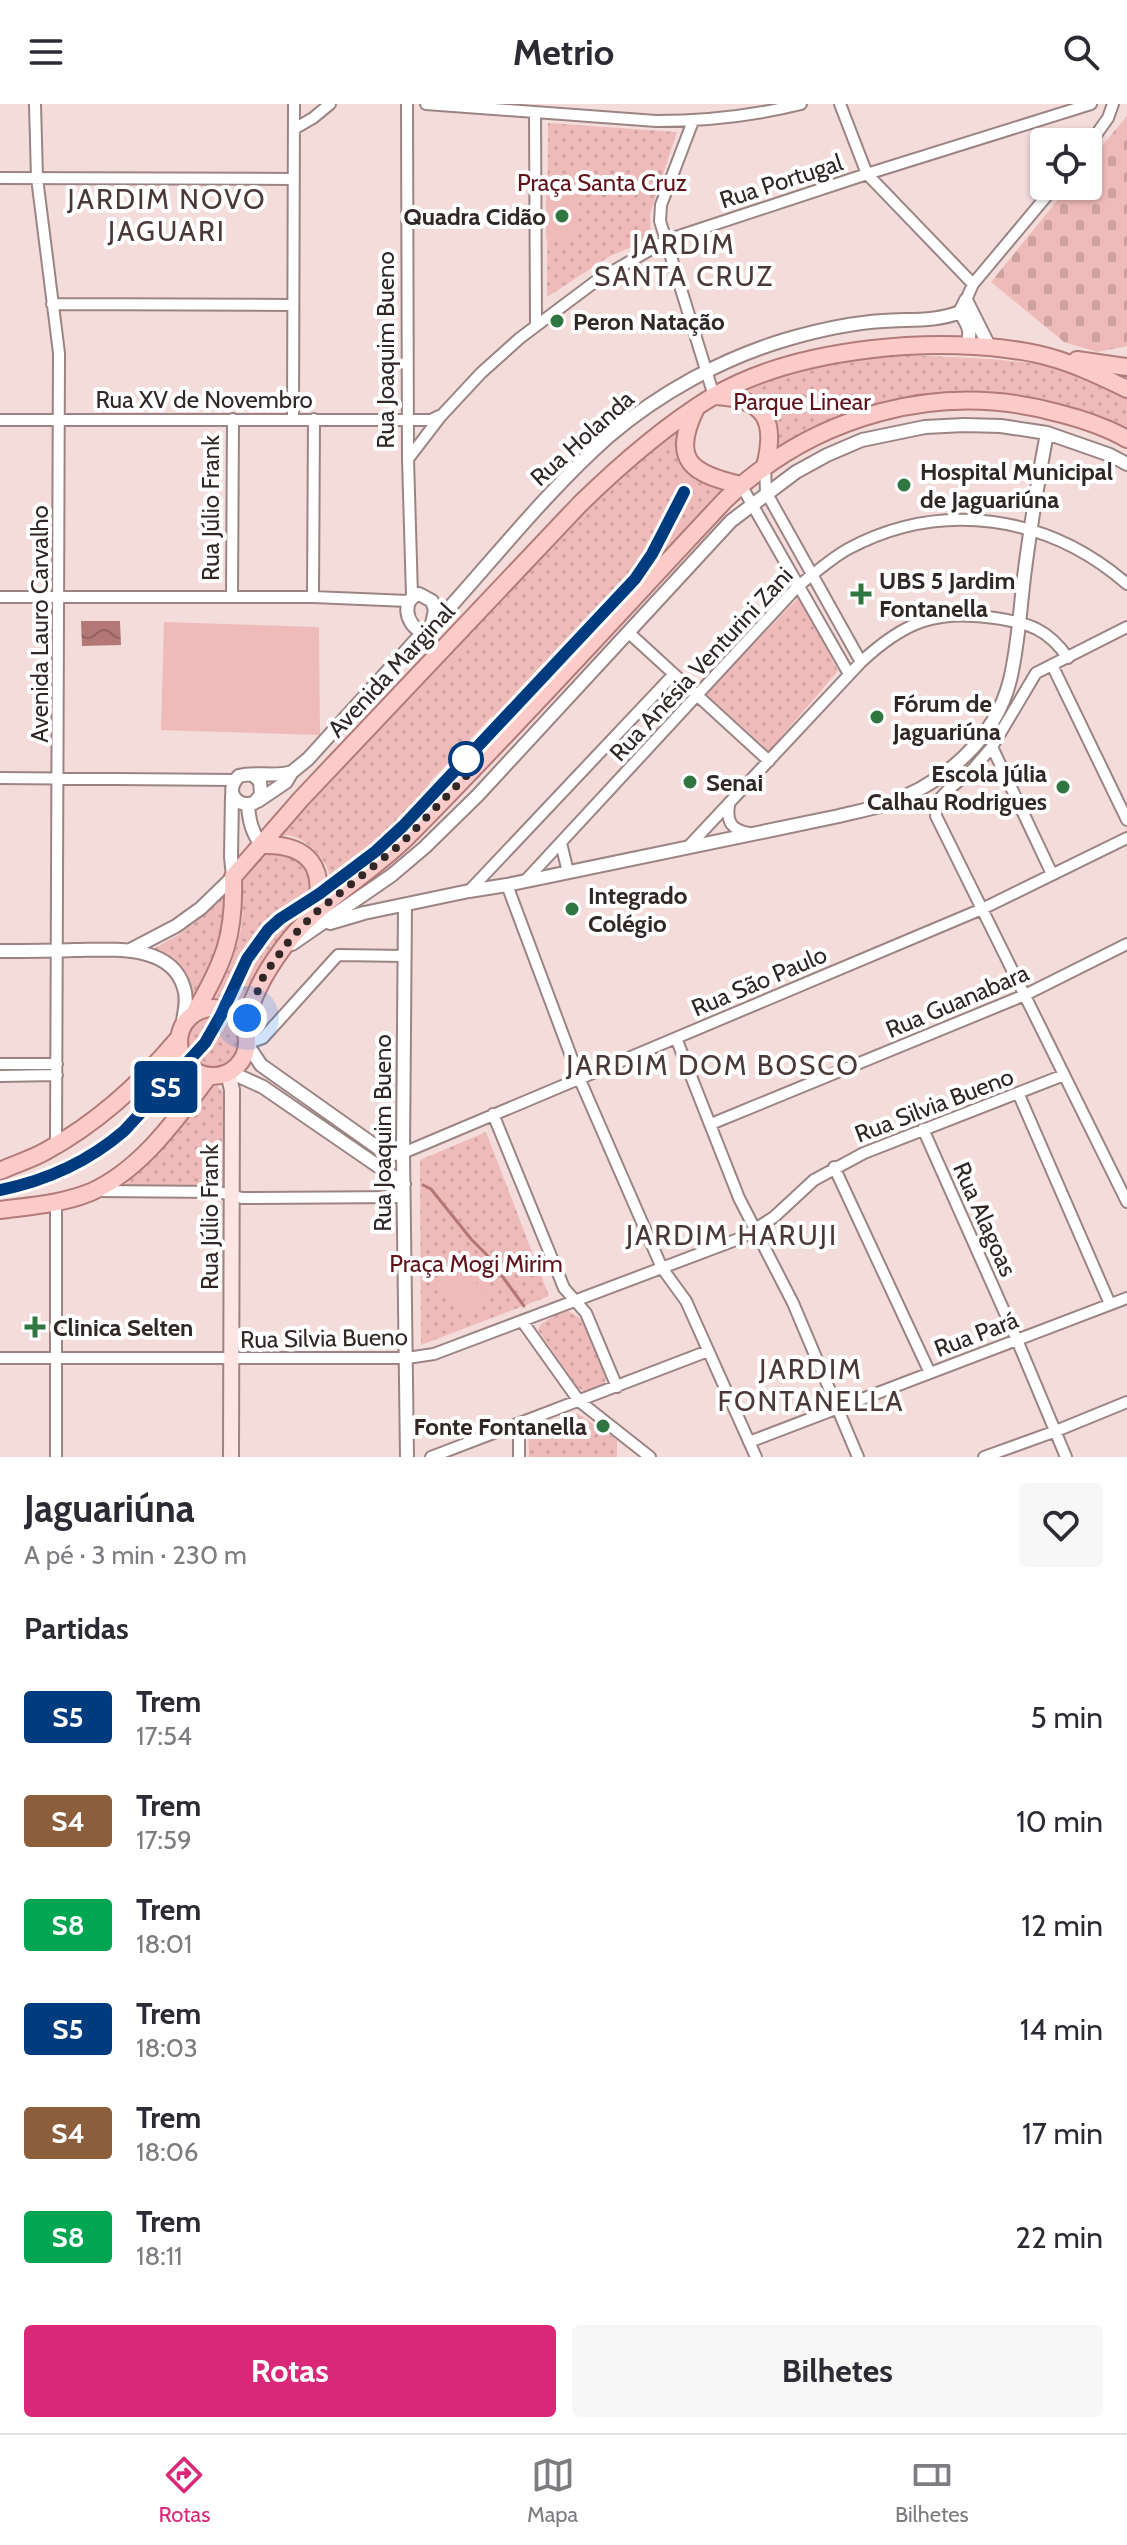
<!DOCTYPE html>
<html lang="pt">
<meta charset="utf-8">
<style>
body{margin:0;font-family:Cabin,sans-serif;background:#f7f7f7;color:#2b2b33;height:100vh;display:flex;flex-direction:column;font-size:30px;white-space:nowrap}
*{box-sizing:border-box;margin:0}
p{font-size:26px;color:#7c7c81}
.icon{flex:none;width:44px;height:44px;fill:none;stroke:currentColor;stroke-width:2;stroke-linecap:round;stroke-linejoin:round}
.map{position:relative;height:1353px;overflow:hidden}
.details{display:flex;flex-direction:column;background:#fff;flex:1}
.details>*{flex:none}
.badge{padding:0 16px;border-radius:6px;font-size:28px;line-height:52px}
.controls{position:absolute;left:1030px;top:24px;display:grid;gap:16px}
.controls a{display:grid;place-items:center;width:72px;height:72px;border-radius:8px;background:#fff;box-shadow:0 2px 6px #0004;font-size:40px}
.you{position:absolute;width:40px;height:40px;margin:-20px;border:6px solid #fff;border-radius:50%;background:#1a73e8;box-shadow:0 0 0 12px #1a73e833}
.map>.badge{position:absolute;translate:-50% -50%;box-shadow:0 0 0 4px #fff}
h2{padding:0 24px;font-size:30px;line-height:72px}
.round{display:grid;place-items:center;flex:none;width:84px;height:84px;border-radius:8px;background:#f7f7f7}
.summary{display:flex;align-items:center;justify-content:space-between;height:136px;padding:0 24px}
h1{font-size:38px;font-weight:700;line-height:60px}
.button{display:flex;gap:16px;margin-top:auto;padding:16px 24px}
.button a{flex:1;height:92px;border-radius:8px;background:#db2777;color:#fff;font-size:32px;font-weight:700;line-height:92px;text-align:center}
.button a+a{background:#f7f7f7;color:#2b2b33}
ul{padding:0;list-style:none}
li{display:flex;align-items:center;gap:24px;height:104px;padding:0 24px}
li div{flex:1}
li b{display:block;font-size:30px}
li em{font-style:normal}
li .badge{min-width:88px;font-weight:700;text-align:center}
header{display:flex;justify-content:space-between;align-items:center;height:104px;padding:0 24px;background:#fff;font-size:36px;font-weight:700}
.dock{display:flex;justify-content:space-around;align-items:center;height:112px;border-top:2px solid #e1e1e2;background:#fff;font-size:22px;color:#7c7c81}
.dock a{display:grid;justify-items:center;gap:4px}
.dock .on{color:#db2777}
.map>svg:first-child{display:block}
</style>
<header><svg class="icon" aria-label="menu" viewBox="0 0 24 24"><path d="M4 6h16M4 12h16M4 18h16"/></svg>Metrio<svg class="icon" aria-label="search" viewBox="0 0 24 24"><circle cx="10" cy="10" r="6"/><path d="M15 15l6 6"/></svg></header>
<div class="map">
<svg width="1127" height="1353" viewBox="0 0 1127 1353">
<defs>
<pattern id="grass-dots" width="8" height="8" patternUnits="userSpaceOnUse" patternTransform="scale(2)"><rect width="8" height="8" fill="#eebbba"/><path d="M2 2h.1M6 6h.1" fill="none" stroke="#cca1a0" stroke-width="1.8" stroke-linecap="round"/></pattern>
<pattern id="cemetery-stones" width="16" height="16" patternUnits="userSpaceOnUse" patternTransform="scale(2)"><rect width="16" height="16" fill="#eebbba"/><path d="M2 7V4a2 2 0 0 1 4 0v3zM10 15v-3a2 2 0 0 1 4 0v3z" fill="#cca1a0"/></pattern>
<pattern id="water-waves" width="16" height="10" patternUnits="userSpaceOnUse" patternTransform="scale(2)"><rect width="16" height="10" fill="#b37776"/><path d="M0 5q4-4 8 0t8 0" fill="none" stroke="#926261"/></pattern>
</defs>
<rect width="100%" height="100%" fill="#f4dcdb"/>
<!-- grass -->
<path fill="url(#grass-dots)" d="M548 19 677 28 650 110 651 135 610 152 547 193Z
M907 251 991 255 1062 262 1127 292V326C1016 274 881 277 777 346 782 314 774 299 743 287L800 266 841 257Z
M692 309 686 354 735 381 619 500 567 545 499 617 492 612 430 678 434 687C401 721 367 750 330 779 332 759 307 734 288 731 283 731 279 732 274 732L583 404Z
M800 492 838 567 769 647 706 590Z
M277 747H289L312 767 314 798 242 908 227 898H208C227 875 238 847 242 817 244 802 239 781 247 767 255 754 263 750 277 747Z
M225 787C231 830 212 866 190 901L189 885 156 849 155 844 178 831 199 815Z
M184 937a28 28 0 1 1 56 0a28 28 0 1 1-56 0Z
M217 982 222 987 225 996 224 1082 125 1081 171 1031 211 983Z
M486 1028 549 1192 421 1241 420 1056Z
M565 1205 584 1217 606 1268 605 1279 586 1289 577 1283 538 1226 541 1220Z
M577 1309 617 1336V1353H529L528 1326Z"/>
<!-- cemetery -->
<path fill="url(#cemetery-stones)" d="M1127 12V242L1097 248 1064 238 991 178 1069 82H1088V59Z"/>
<!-- pitch -->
<path fill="#eebbba" d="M546 89 579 90 578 134 546 135Z
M164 518 319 523 320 631 161 626Z
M456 1160 487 1189 466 1212 435 1183Z"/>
<!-- water -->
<path fill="url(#water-waves)" d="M81 517H120L121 541 82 542Z"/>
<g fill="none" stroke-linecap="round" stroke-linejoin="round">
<!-- stream -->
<path stroke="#b37776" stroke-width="3" d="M423 1081 431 1085 471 1135 486 1150 524 1202"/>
<!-- minor casing -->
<g stroke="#9b8584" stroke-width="14">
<path id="minor" d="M35 0 37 74 59 249 56 1041
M407 0 408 355 412 492
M426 0 656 17C706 17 753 12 801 0
M840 0 867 70 973 180
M535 8 536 221
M693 17 661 101 660 117 714 292
M294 25 313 14 330 0
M1088 42 1108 14 1113 0
M0 74 294 75
M966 196 973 180 1055 82
M52 200 293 201
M293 315 294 0
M0 316H431L439 312
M408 355 441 312 481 269 520 234 596 177 667 136 867 70 1091 0
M765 362 766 388 861 558
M741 381 849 570
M0 493H313L408 497
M232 493 233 315
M313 493 314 315
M1127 523 1036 569 992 643 972 666 948 686 937 698 936 712 1127 1098
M628 528 769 657
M1052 561 1127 716
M992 643 1052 770
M0 674 235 676
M729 702C726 719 733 726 749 729
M561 739 568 768
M688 743 861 558C904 518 936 505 995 514 1029 519 1048 525 1068 554
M526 776 798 482C814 470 830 455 848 445 941 395 1048 411 1127 480
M507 781 580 976 662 1164 686 1197 756 1353
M469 787 674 570
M676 934 739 1094 793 1199 858 1353
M248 939 263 934 338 851 405 852
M0 960H57
M0 972 57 971
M1019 991 1110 1200
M493 1010 564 1184 586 1209 617 1283
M711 1020 1025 891 1127 840
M923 1025 1017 1236 1066 1353
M403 1049 982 805 1127 734
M834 1063 930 1269
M98 1087 219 1088 242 1094 404 1093
M56 1099V1353
M522 1217 579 1297 650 1353
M0 1254H407L434 1250 741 1134 774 1113 814 1076 864 1049 1064 971
M749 1338 1127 1194
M431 1353 708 1247
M519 1353V1320
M984 1353 1056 1327 1127 1298"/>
</g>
<!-- tertiary casing -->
<g stroke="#9b8584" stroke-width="16">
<path id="tertiary" d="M966 196 990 244
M960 208C968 221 973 228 966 242
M431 524 435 506 432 497 419 490C401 496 406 519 419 526L431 524C490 460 543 391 608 333 659 289 723 254 788 235 819 226 851 219 883 217 910 215 935 218 960 208L966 196
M254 672 260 677 261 691 254 699C234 704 225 686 239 672 255 667 274 674 292 668
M258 697 286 678 292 668 308 655 425 526
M248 701C249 717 252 728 261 741
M405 801 403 1049 407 1353
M330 819 364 809 469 787 507 781 839 712C855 708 871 705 886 700 943 680 995 636 1010 576 1018 543 1020 507 1024 473 1030 425 1038 377 1047 329
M292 840 392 771 425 743 478 691 731 417 796 368 827 351 862 336 925 323 964 321 1001 322 1047 329 1110 351 1127 360
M130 846 176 822 201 804 233 773 231 753 232 691
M0 847C25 847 50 847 75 846 111 846 171 839 184 884 188 896 184 910 182 922
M247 940 261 961 381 1046 393 1050 403 1049
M230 968 263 983 404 1080"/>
</g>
<!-- secondary casing -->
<g stroke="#9b8584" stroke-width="18">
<path id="secondary" d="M228 969 232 986 231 1353"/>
</g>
<!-- primary casing -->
<g stroke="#b27b79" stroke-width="20">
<path id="primary" d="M1077 256 1127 263
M716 292C765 295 777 316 765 362
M696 304C670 357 692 370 741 381
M261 741C309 739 328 764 314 810
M179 938a34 34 0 1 1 68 0a34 34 0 1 1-68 0Z
M195 908C224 858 235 832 233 773L301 695 580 400C621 360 663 323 712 293 796 243 942 230 1037 250 1069 257 1098 271 1127 285
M245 926C250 892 269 861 290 835 323 794 372 769 409 731 517 622 620 508 725 396 814 311 939 276 1058 309 1082 315 1106 323 1127 335
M0 1067C15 1060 32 1055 46 1047 97 1019 141 979 178 935
M0 1106C30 1102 62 1100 91 1088 142 1065 176 1015 209 972"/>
</g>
<!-- minor -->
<use href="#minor" stroke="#fff" stroke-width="10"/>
<!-- tertiary -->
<use href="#tertiary" stroke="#fff" stroke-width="12"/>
<!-- secondary -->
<use href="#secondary" stroke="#fde5e4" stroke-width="14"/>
<!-- primary -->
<use href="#primary" stroke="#fbcbca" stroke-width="16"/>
<!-- rail -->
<path stroke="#90807f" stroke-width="3" stroke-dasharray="4 8" stroke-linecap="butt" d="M0 1086C45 1077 89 1057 124 1027L205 939 221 911 247 855 268 826 280 815 358 760 403 722 635 475 652 450 684 388"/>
</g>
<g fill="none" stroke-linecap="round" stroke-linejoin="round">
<!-- line casing -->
<g stroke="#fff" stroke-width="18">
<path id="line" d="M0 1086C45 1077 89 1057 124 1027L205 939 221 911 247 855 268 826 280 815 319 790 376 747 403 722 635 475 652 450 684 388"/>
</g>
<!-- line -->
<use href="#line" stroke="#003b80" stroke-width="12"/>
<!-- walk -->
<path stroke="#302726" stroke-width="8" stroke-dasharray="0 14.4" d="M247 914 264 871 292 833 314 810 401 740 467 671 466 655"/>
</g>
<!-- markers -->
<g fill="#307641" stroke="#fff" stroke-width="3">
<circle cx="562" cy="112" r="8"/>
<circle cx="557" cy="217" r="8"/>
<circle cx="904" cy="381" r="8"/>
<path d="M857 478h8v8h8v8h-8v8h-8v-8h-8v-8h8z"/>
<circle cx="877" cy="613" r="8"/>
<circle cx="690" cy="678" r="8"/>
<circle cx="1063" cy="683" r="8"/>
<circle cx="572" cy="805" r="8"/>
<path d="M31 1211h8v8h8v8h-8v8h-8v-8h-8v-8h8z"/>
<circle cx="603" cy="1322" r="8"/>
</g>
<circle fill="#fff" stroke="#003b80" stroke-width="4" cx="466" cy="655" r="16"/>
<g text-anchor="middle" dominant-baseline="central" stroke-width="8" stroke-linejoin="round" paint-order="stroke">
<!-- street labels -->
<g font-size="24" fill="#302726" stroke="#fff">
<text transform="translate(781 77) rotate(-18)">Rua Portugal</text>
<text transform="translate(385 246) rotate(-90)">Rua Joaquim Bueno</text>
<text x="204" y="295">Rua XV de Novembro</text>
<text transform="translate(582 334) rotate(-42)">Rua Holanda</text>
<text transform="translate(210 404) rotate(-90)">Rua Júlio Frank</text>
<text transform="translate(39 520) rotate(-90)">Avenida Lauro Carvalho</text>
<text transform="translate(701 560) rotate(-47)">Rua Anésia Venturini Zani</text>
<text transform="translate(391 566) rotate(-47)">Avenida Marginal</text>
<text transform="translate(759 877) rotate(-23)">Rua São Paulo</text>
<text transform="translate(957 897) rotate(-23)">Rua Guanabara</text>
<text transform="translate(934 1001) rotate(-21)">Rua Silvia Bueno</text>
<text transform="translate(382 1029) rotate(-90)">Rua Joaquim Bueno</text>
<text transform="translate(209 1113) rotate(-90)">Rua Júlio Frank</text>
<text transform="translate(985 1115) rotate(66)">Rua Alagoas</text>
<text transform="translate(976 1230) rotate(-21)">Rua Pará</text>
<text transform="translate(324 1234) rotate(-1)">Rua Silvia Bueno</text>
</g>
<!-- park labels -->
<g font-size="24" fill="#5f141b" stroke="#fff">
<text x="602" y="78">Praça Santa Cruz</text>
<text x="802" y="297">Parque Linear</text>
<text x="476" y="1159">Praça Mogi Mirim</text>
</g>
<!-- poi labels -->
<g font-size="24" font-weight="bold" fill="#302726" stroke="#fff" text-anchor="start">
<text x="546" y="112" text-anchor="end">Quadra Cidão</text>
<text x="573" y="217">Peron Natação</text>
<text x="920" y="367">Hospital Municipal<tspan x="920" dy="28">de Jaguariúna</tspan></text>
<text x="879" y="476">UBS 5 Jardim<tspan x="879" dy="28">Fontanella</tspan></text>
<text x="893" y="599">Fórum de<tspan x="893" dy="28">Jaguariúna</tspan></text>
<text x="1047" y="669" text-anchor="end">Escola Júlia<tspan x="1047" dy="28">Calhau Rodrigues</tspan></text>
<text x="706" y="678">Senai</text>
<text x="588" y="791">Integrado<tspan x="588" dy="28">Colégio</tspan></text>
<text x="53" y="1223">Clinica Selten</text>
<text x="587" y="1322" text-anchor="end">Fonte Fontanella</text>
</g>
<!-- quarter labels -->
<g font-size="28" letter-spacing="2" fill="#4b3838" stroke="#fff">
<text x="167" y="95">JARDIM NOVO<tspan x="167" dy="32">JAGUARI</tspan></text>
<text x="684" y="140">JARDIM<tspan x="684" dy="32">SANTA CRUZ</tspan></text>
<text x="713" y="961">JARDIM DOM BOSCO</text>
<text x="732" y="1131">JARDIM HARUJI</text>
<text x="811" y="1265">JARDIM<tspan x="811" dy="32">FONTANELLA</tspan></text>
</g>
</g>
</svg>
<div class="controls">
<a><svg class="icon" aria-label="locate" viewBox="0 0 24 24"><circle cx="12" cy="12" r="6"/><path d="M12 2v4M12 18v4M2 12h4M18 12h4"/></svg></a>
</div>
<div class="you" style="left:247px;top:914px"></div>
<b class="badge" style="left:166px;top:983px;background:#003b80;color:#fff">S5</b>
</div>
<section class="details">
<div class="summary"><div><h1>Jaguariúna</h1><p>A pé · 3 min · 230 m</p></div><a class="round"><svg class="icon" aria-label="heart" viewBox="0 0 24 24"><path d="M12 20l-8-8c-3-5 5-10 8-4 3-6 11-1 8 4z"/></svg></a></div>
<h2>Partidas</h2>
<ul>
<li><span class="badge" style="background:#003b80;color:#fff">S5</span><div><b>Trem</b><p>17:54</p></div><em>5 min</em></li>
<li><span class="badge" style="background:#8b5e3c;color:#fff">S4</span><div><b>Trem</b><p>17:59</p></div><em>10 min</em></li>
<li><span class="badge" style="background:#00a651;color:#fff">S8</span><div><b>Trem</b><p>18:01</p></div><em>12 min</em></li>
<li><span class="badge" style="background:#003b80;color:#fff">S5</span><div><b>Trem</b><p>18:03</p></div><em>14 min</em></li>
<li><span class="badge" style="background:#8b5e3c;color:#fff">S4</span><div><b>Trem</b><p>18:06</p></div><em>17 min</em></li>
<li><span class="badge" style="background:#00a651;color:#fff">S8</span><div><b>Trem</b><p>18:11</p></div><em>22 min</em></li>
</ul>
<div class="button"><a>Rotas</a><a>Bilhetes</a></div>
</section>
<nav class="dock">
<a class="on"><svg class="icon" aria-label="directions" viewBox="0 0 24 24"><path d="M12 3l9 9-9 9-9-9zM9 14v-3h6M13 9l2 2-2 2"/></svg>Rotas</a>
<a><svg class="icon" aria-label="map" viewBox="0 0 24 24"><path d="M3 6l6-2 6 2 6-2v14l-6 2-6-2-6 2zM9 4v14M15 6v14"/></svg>Mapa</a>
<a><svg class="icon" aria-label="tickets" viewBox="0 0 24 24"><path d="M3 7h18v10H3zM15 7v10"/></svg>Bilhetes</a>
</nav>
